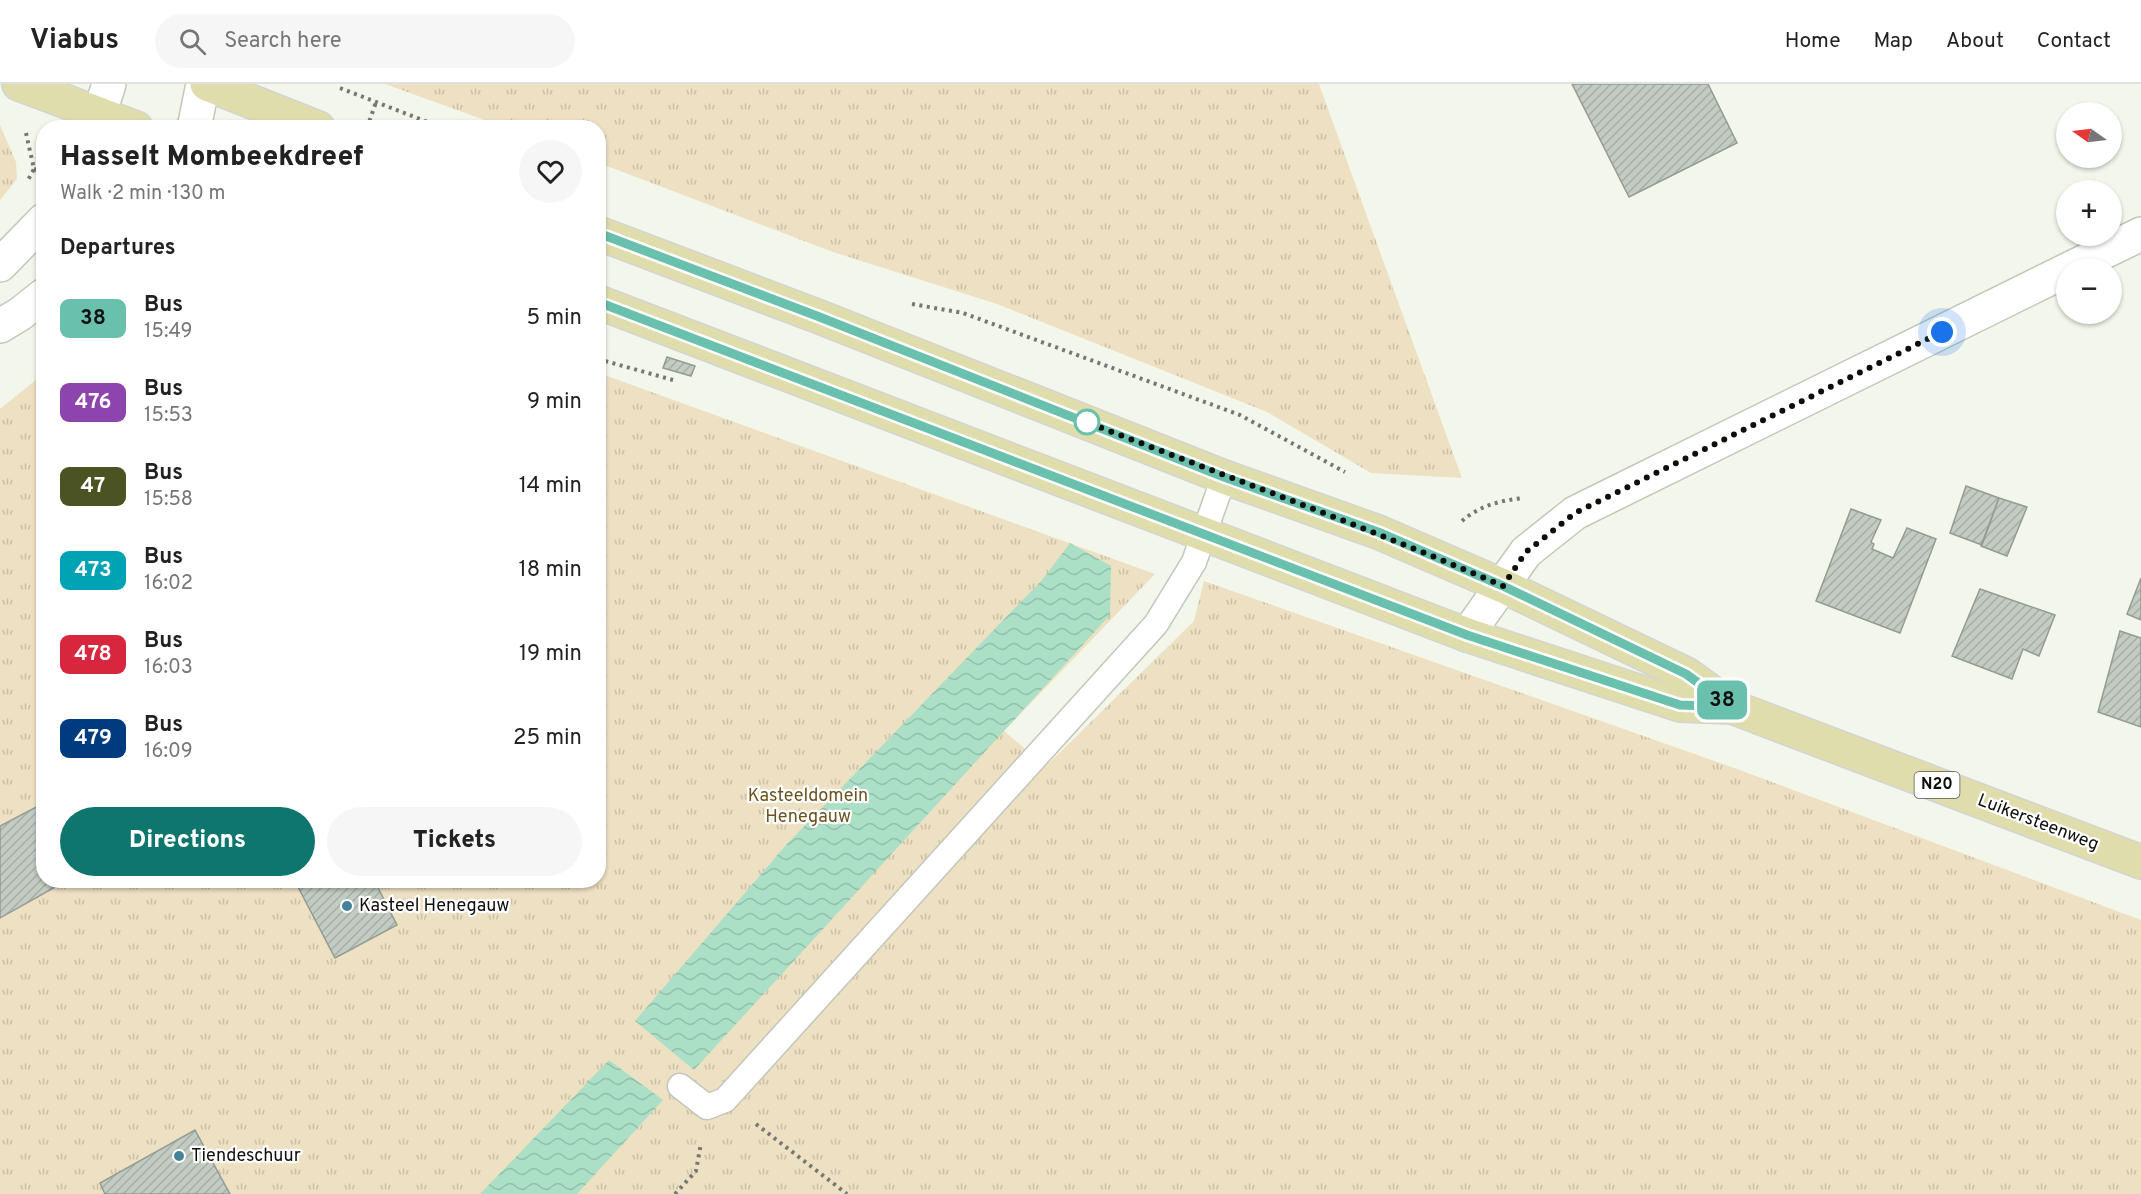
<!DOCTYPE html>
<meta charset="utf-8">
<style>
body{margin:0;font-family:Overpass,sans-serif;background:#f6f6f6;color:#222;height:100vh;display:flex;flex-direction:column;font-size:22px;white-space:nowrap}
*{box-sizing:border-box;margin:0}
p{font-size:20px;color:#767676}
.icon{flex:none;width:33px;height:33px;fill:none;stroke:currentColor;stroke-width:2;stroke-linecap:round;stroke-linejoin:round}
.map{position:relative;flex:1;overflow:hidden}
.drawer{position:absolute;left:36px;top:36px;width:570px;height:768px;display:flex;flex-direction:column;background:#fff;border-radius:24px;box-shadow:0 2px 4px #0004}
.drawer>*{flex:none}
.badge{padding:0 12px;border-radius:9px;font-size:21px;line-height:39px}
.needle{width:39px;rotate:284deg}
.buttons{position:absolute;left:2056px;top:18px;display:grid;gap:12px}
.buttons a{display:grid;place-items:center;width:66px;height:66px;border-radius:50%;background:#fff;box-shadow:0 2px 4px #0004;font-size:30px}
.you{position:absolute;width:30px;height:30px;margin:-15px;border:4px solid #fff;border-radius:50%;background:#1a73e8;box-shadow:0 0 0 9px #1a73e833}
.map>.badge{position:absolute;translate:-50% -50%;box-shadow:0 0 0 3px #fff}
h2{padding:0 24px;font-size:22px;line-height:54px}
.round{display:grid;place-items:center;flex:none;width:63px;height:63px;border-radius:32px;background:#f6f6f6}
.overview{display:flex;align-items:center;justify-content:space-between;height:102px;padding:0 24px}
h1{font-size:28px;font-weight:800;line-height:45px}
.action{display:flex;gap:12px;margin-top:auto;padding:12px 24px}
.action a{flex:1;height:69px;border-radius:36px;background:#0f766e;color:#fff;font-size:24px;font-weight:800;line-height:69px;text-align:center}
.action a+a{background:#f6f6f6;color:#222}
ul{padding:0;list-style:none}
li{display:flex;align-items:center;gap:18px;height:84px;padding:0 24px}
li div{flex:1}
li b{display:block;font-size:22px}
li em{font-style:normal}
li .badge{min-width:66px;font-weight:700;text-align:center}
header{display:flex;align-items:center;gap:36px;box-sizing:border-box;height:84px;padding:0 30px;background:#fff;border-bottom:2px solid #e0e0e0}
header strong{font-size:28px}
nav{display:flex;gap:33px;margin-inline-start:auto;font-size:21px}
.search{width:420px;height:54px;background:#f6f6f6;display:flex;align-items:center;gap:15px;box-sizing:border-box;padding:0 21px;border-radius:33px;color:#767676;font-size:22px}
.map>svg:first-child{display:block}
</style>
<header>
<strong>Viabus</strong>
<div class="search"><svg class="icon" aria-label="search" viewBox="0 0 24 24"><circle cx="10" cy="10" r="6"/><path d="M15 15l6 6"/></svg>Search here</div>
<nav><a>Home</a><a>Map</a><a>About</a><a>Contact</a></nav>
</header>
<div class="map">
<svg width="2141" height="1110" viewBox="0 0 2141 1110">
<defs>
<pattern id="grass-tufts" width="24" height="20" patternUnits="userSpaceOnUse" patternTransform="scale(1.5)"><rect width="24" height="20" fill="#eee0c3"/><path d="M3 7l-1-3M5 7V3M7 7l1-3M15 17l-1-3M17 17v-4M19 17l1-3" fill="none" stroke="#cbbfa6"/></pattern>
<pattern id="water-waves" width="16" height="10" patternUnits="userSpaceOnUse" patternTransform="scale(1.5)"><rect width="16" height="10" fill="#abe0c6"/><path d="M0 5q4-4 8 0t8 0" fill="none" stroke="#92bfa9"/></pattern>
<pattern id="building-hatch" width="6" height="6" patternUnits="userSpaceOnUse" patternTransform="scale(1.5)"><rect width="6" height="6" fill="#c2ccc2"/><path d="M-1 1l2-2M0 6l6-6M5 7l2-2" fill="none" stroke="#a6aea5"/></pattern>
</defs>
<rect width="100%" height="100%" fill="#f3f7eb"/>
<!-- grass -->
<path fill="url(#grass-tufts)" d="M385 0H1319L1462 394 1371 389 1267 328 997 220 833 168 599 79 598 44 504 43Z
M0 41 16 78 17 95 0 116Z
M599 289 1155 490 1004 647 1046 682 1194 537 1204 497 1737 685 2141 836V1110H0V325L43 290 44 796H598Z"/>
<!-- water -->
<path fill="url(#water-waves)" d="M1070 459 1111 482 1110 531 694 986 635 937 787 760 1042 496Z
M609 976 663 1016 577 1110H480Z"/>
<!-- building -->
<path fill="url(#building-hatch)" stroke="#939b92" stroke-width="1.5" d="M1572 0H1708L1737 59 1629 113Z
M667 273 695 282 691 292 663 284Z
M1966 402 1999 414 1982 461 1950 449Z
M1999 414 2027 423 2007 472 1981 462Z
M1851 425 1881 436 1871 458 1874 460 1872 465 1893 474 1907 444 1936 455 1900 549 1816 517Z
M2141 494V536L2127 530Z
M1980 505 2055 531 2039 572 2023 565 2012 595 1952 572Z
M2120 547 2141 554V643L2098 628Z
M44 719V796H68L0 834V742Z
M277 796H374L397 841 335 874 298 803 280 800Z
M195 1046 230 1110H105L100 1099Z"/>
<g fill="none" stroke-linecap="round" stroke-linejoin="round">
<!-- service casing -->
<g stroke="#c2c7bb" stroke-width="27">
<path id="service" d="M680 1002 707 1023 725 1016 1156 540 1194 478 1224 393"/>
</g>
<!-- minor casing -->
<g stroke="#c2c7bb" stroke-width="36">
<path id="minor" d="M95 44 109 0
M194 44 203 0
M0 181 44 136
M2071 184 2141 150
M0 242 20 230 44 211
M1467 551 1526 468 1575 429 2067 186"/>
</g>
<!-- primary casing -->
<g stroke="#d3d4d3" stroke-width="36">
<path id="primary" d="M19 0 136 44
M207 0 318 44
M598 149 817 232 1224 393 1378 448 1503 502 1686 590 1732 623 2141 778
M598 218 1467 551 1680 621 1732 623"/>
</g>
<!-- path -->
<path stroke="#757871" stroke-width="4" stroke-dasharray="3 4.5" stroke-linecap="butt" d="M340 4 443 44
M367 44 376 18
M26 49 34 85 28 96
M34 85 44 88
M912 220 963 229 1240 331 1345 388
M598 275 673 296
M1462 437C1479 422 1501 416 1524 414
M756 1040 847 1110
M675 1110 696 1087 701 1059"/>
<!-- service -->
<use href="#service" stroke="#fff" stroke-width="24"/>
<!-- minor -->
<use href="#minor" stroke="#fff" stroke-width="33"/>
<!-- primary -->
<use href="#primary" stroke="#e0ddac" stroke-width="33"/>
</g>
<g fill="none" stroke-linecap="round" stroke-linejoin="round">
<!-- line casing -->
<g stroke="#fff" stroke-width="14">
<path id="line" d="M598 149 817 232 1224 393 1378 448 1503 502 1686 590 1732 623 1680 621 1467 551 598 218"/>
</g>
<!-- line -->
<use href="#line" stroke="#69c0ac" stroke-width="9"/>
<!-- walk -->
<path stroke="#0d0f0b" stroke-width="6" stroke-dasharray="0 10.8" d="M1087 338 1084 337C1224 392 1365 442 1503 502L1526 468 1575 429 1942 248"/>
</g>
<!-- markers -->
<circle fill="#fff" stroke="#69c0ac" stroke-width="3" cx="1087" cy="338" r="12"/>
<g fill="#438297" stroke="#fff" stroke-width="2">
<circle cx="347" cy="822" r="6"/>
<circle cx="179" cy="1072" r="6"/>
</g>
<g text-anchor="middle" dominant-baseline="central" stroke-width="4.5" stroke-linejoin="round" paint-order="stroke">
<!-- shield labels -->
<rect fill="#fff" stroke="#565754" stroke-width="1.5" x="1914.5" y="688" width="45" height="26" rx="4.5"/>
<g font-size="16" font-weight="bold" fill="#0d0f0b">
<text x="1937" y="701">N20</text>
</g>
<!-- park labels -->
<g font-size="18" fill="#6a531d" stroke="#fff">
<text x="808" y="712">Kasteeldomein<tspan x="808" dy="21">Henegauw</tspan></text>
</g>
<!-- street labels -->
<g font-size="18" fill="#0d0f0b" stroke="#fff">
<text transform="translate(2038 739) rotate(21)">Luikersteenweg</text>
</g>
<!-- poi labels -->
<g font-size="18" fill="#0d0f0b" stroke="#fff" text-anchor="start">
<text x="359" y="822">Kasteel Henegauw</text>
<text x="191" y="1072">Tiendeschuur</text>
</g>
</g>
</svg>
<div class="buttons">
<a><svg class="needle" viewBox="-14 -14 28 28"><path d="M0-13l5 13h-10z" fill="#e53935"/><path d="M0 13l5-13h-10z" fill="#767676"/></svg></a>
<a>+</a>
<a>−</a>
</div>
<div class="you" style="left:1942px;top:248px"></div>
<b class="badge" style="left:1722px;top:616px;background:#69c0ac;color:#111">38</b>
<section class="drawer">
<div class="overview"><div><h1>Hasselt Mombeekdreef</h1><p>Walk · 2 min · 130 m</p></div><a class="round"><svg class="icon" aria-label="heart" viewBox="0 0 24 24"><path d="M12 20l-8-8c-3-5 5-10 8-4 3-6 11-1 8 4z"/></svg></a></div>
<h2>Departures</h2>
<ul>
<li><span class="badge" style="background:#69c0ac;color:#111">38</span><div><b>Bus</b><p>15:49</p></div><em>5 min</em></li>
<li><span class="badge" style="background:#8e44ad;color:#fff">476</span><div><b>Bus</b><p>15:53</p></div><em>9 min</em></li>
<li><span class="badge" style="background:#4a5321;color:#fff">47</span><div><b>Bus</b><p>15:58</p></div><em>14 min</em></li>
<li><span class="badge" style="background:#00a3b4;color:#fff">473</span><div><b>Bus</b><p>16:02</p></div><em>18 min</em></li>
<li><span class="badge" style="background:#d7263d;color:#fff">478</span><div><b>Bus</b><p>16:03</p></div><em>19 min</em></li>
<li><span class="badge" style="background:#003b80;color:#fff">479</span><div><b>Bus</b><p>16:09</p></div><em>25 min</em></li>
</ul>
<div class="action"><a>Directions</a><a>Tickets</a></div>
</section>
</div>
